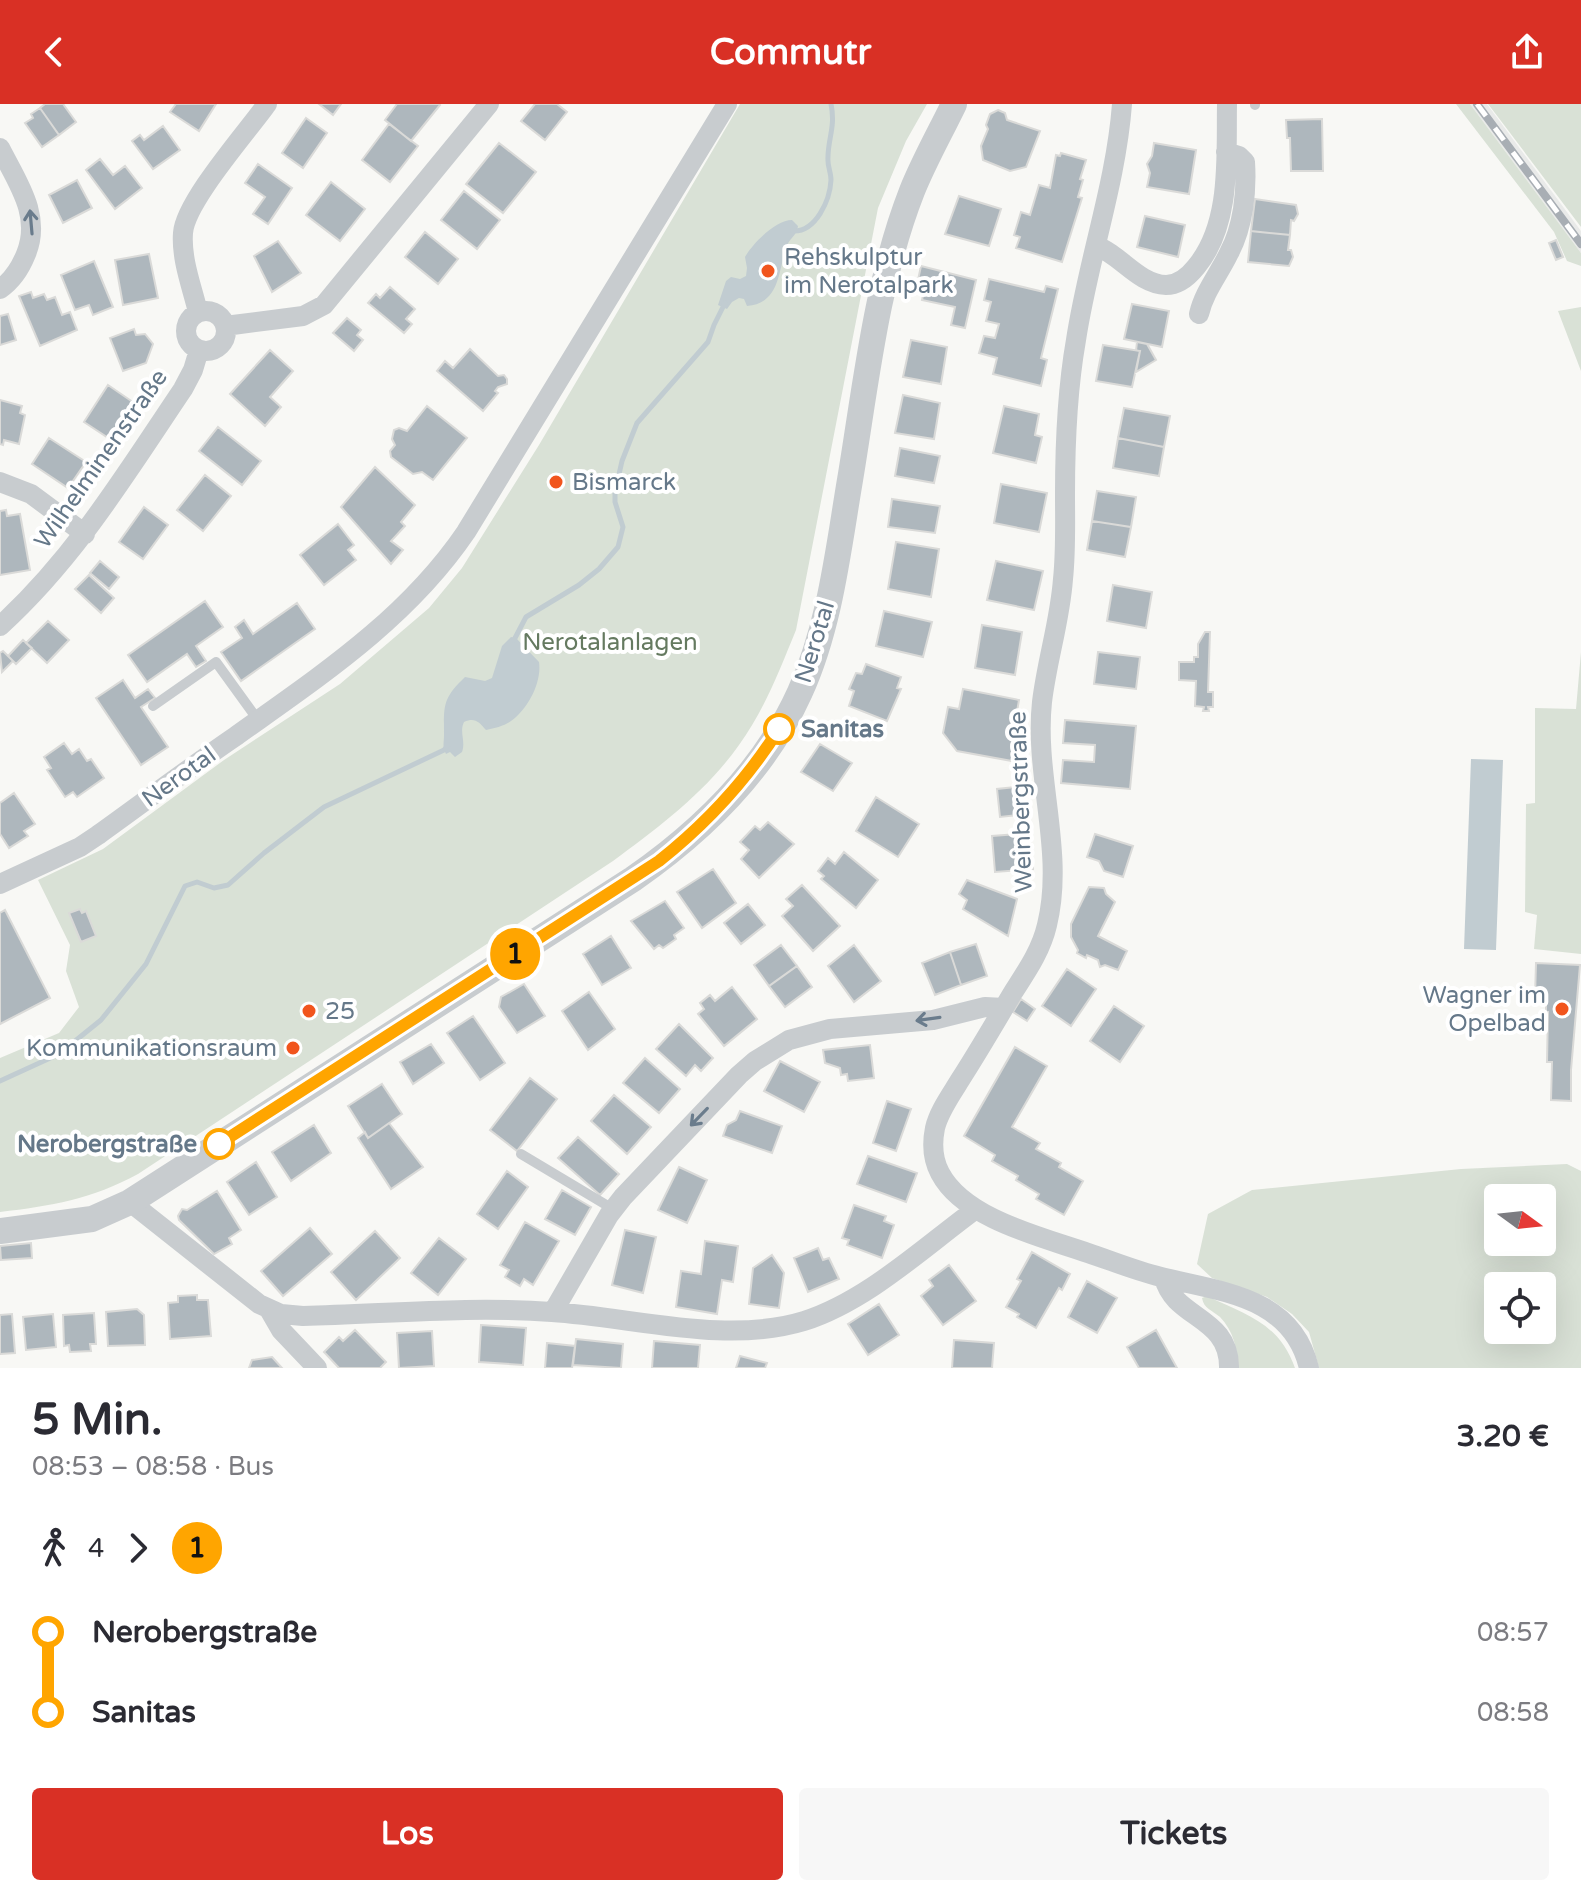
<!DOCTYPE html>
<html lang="de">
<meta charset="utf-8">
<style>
body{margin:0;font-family:"Varela Round",sans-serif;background:#f7f7f7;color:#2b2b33;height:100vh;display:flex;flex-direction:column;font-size:30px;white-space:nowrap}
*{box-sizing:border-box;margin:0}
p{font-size:26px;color:#7c7c81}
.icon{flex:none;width:44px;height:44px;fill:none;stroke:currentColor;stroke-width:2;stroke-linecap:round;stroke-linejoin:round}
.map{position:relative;height:1264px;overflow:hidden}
.drawer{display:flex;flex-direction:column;background:#fff;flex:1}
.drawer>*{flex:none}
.badge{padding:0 16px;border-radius:26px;font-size:28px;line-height:52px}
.needle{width:52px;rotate:105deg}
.buttons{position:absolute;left:1484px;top:1080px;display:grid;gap:16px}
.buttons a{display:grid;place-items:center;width:72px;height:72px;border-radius:8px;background:#fff;box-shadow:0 8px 32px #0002;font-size:40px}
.map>.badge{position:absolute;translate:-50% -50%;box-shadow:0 0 0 4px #fff}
.legs{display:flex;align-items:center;gap:12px;height:88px;padding:0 32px;font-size:26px}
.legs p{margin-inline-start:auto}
.summary{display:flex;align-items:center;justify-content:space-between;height:136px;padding:0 32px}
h1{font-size:44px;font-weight:700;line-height:60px}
.cta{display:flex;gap:16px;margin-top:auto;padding:16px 32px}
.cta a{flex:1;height:92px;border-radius:8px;background:#d93025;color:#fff;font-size:32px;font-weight:700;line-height:92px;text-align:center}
.cta a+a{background:#f7f7f7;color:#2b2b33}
ul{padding:0 32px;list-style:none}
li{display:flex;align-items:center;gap:28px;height:80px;font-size:30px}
li i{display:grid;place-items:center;width:12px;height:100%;margin:0 10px;background:currentColor}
li i::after{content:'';width:20px;height:20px;margin:-10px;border:6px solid;border-radius:50%;background:#fff}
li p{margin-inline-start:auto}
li:first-child i{background:linear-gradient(#0000 50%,currentColor 0)}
li:last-child i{background:linear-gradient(currentColor 50%,#0000 0)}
header{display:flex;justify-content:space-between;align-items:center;height:104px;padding:0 32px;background:#d93025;color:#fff;font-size:36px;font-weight:700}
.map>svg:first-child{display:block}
</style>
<header><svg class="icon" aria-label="back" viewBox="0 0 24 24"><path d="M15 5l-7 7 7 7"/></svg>Commutr<svg class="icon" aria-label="share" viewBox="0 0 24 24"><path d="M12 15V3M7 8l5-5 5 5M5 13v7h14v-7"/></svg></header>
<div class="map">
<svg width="1581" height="1264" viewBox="0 0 1581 1264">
<rect width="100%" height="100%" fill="#f8f8f5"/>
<!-- built -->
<path fill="#e9eae9" d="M1470 0H1487L1581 127V149Z"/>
<!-- green -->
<path fill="#d9e1d6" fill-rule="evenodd" d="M740 0H927L906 37 878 104 796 526C780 565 764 607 739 641 705 689 659 723 613 757L138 1070C92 1095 51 1102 0 1108V954L59 929 79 903 66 867 70 841 38 776 103 745 224 656 340 580 429 504 462 464 539 341Z
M1456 0H1470L1581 149V162L1567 157 1554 128Z
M1488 0H1581V123L1498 13Z
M1581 203V267L1558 207Z
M1581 548V850L1534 845 1537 811 1525 808 1526 700 1535 699V604L1576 605Z
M1567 1060 1581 1067V1264H1319L1309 1228 1292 1210 1267 1193 1212 1174 1197 1160 1208 1110 1252 1086 1461 1065ZM1498 1094H1542V1138H1498ZM1498 1182H1542V1226H1498Z
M1207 1192C1247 1211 1279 1219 1295 1264H1238C1238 1246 1233 1226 1220 1213 1212 1206 1204 1205 1202 1194Z"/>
<!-- water -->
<path fill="#c1ccd1" d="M792 116 798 122C797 132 789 134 786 144 778 168 780 199 747 202L744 195 739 194 732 198 727 205 718 201 726 177 731 173 740 175 746 172 747 164 745 153C753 139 776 116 792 116Z
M511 533 516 534 539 558C542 578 528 605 511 617 504 622 495 624 486 626 479 618 475 613 464 618 459 628 466 637 462 648L455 653 450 648 446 650C442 642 444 639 444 631 444 602 442 595 465 573L485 577 492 574 502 542Z
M1471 655 1503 656 1496 846 1464 845Z"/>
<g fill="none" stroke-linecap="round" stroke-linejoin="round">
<!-- stream -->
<path stroke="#c1ccd1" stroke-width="5" d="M793 127C816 128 830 96 831 76 831 69 828 63 828 57 827 36 836 24 831 0
M514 536 526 513 579 481 599 465 618 443 623 423 615 398V388L622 357 637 319 708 238 714 221 725 199
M0 977 59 950 101 916 146 860 185 782 197 778 214 784 228 781 264 749 324 703 444 646 448 641"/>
</g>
<!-- building -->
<path fill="#aeb7bd" stroke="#dadad8" stroke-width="2" d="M45 0H63L76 18 59 31 40 4Z
M176 0H216L199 27 170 8Z
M319 0H341L333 11Z
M397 0H439L440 1 411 37 385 16Z
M535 0H557L567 8 545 36 521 17Z
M40 4 59 31 42 43 25 19 33 14 31 10Z
M998 6 1005 9 1007 16 1040 27 1026 63 1010 67 983 56 981 42 988 25 986 21 990 10Z
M306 14 327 29 303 64 282 49Z
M1322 15 1323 67H1291L1290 34H1287L1286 16Z
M389 20 418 42 390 78 362 56Z
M163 22 180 46 153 65 132 37 140 31 144 36Z
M499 39 536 68 503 109 466 80Z
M1154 39 1196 46 1189 90 1147 83 1150 69 1147 60 1152 52Z
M1061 49 1086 56 1080 75 1083 76 1078 93 1082 94 1062 158 1016 144 1020 133 1014 131 1021 108 1030 111 1039 81 1050 84 1056 51 1060 52Z
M100 55 113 71 125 62 142 84 115 105 86 66Z
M258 60 292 84 268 120 253 110 265 93 245 79Z
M77 76 92 104 63 119 49 91Z
M331 78 365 105 340 137 306 111Z
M464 87 500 116 477 145 441 116Z
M959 92 1001 105 989 142 945 130Z
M1255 95 1296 101 1298 110 1294 117 1291 116 1290 131 1251 127Z
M1145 112 1185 121 1178 153 1137 143Z
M1251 127 1290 131 1288 146H1291L1293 153 1289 162 1248 158Z
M425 128 458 155 438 180 405 153Z
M1556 136 1563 153 1556 156 1549 139Z
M278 137 301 169 272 188 254 152Z
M149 150 158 194 123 201 115 156Z
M94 157 113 203 93 211 89 201 75 206 61 171Z
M921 162 976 176 965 224 951 221 955 203 922 196 926 178 918 176Z
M989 175 1044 188 1046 182 1058 185 1041 254 1047 256 1041 282 993 270 997 254 979 249 984 232 995 234 999 220 986 217 991 198 984 196Z
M390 183 415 205 406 215 412 220 404 229 368 199 376 190 380 194Z
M31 188 33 194 44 190 47 196 55 193 62 211 70 208 77 226 40 242 19 192Z
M1132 200 1169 207 1162 243 1124 235Z
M8 210 16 236 0 241V212Z
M347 214 361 226 357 231 363 236 354 247 333 229Z
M134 225 136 231 145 230 153 240 146 259 123 267 110 234Z
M911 236 947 243 941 280 903 273Z
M1137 238 1147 240 1156 256 1136 268 1140 247H1136Z
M1103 241 1140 247 1132 283 1096 277Z
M470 245 498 272 504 271 507 275V280L498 283 495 287 498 289 483 307 437 267 445 257 453 264Z
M270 246 293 267 270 293 281 303 265 322 230 290Z
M108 281 140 303 116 339 84 318Z
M903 291 940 299 934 335 895 329Z
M0 296 22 302 20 309 25 311 19 340 4 336 3 341 0 340Z
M427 302 467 334 433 376 422 368 413 370 391 353 390 347 395 341 392 335 394 326 399 324 407 327Z
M1004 302 1039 310 1035 331 1042 333 1036 359 993 349Z
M1124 304 1170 312 1164 343 1118 334Z
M218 323 261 357 242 381 199 347Z
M49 334 86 358 68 384 32 360Z
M1118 334 1164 343 1159 372 1113 364Z
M900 344 940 352 934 379 895 372Z
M375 363 415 401 401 418 405 422 391 437 403 446 391 460 341 403Z
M205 371 231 392 203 427 177 406Z
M1001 380 1047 389 1039 428 994 419Z
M1097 387 1136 393 1131 423 1092 417Z
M892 395 940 402 935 429 888 423Z
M144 403 168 421 143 455 119 438Z
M6 406 7 412 20 410 30 466 0 471V407Z
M1092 417 1131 423 1125 453 1087 446Z
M338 420 354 441 348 446 356 456 324 481 300 451Z
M896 438 939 445 931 493 888 485Z
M100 457 119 473 109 485 90 469Z
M996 457 1043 467 1034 506 987 496Z
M89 471 114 494 101 509 75 485Z
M1113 481 1152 488 1146 524 1107 517Z
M205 497 223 523 196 542 206 557 196 563 187 550 147 578 128 551Z
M297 499 315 525 241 577 221 548 242 534 235 523 244 516 253 530Z
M884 507 932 518 923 553 876 542Z
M48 517 69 536 47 559 26 539Z
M982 521 1022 528 1015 571 975 564Z
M1205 528H1210L1208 588H1213V603H1208L1209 607H1203L1204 603 1195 602 1196 577 1179 576V558H1194V553H1198V540Z
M23 536 32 544 16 560 8 552Z
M3 547 13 557 2 568 0 549Z
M1098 548 1140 553 1136 585 1094 580Z
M866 560 901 573 897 584 901 585 887 617 849 602 854 587 849 585 856 569 862 570Z
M123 576 135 594 148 585 155 594 141 603 168 643 141 661 96 594Z
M963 585 1019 596 1015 619 1019 620 1012 657 957 647 943 629 948 603 959 605Z
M1065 616 1136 622 1130 685 1061 679 1063 656 1094 658 1095 641 1063 639Z
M64 639 72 650 79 645 87 657 91 655 104 674 77 693 73 688 65 693 47 666 51 664 44 653Z
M820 640 852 659 833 687 801 668Z
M1025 682 1028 710 1000 713 997 685Z
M14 689 35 720 24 727 28 732 9 744 0 730V699Z
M876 693 919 720 898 753 856 727Z
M768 718 794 740 759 774 741 755 749 746 740 738 755 722 760 726Z
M1030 729 1033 765 995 768 992 732Z
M1095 730 1133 742 1123 773 1104 767 1099 757 1087 753Z
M844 748 878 776 856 804 821 775 824 772 818 767 828 754 835 760Z
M713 765 736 799 702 824 677 788Z
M967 776 1017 795 1008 832 963 805 967 796 959 790Z
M802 781 840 822 813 847 782 812 793 802 786 795Z
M1089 783 1104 784 1106 790 1115 798 1098 832 1127 847 1118 866 1105 861 1100 863 1098 856 1087 851 1086 854 1077 849 1078 846 1071 833V820Z
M665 797 684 824 674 831 676 835 663 844 659 841 654 845 631 817Z
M748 800 765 821 741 840 724 819Z
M80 805 82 809 86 807 96 832 81 838 69 809Z
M5 806 50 894 0 920V809Z
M611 832 631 864 602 881 583 850Z
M976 840 987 872 961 881 950 848Z
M781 841 797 862 769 882 754 861Z
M854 841 881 877 854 898 828 862Z
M950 848 961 881 935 891 922 859Z
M1536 859 1580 861 1571 966V997L1551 996 1552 958H1547L1548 908H1546V893H1535Z
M797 862 812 883 785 903 769 882Z
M1067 865 1096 885 1071 922 1042 902Z
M524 880 545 912 517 929 499 903 501 893Z
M732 883 757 915 724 942 698 910 704 905 700 899 710 891 715 897Z
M589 888 615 925 588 946 562 907Z
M1021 895 1035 905 1027 917 1013 908Z
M1114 902 1144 922 1120 958 1090 937Z
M473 912 505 959 480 976 447 929Z
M679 920 713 954 701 967 695 961 686 972 656 945Z
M431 940 444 959 413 980 400 958Z
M870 941 874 974 848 977 847 970 841 971 840 964 825 959 823 946Z
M1015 943 1047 962 1012 1023 1040 1039 1036 1045 1061 1059 1059 1063 1083 1077 1064 1111 1036 1095 1039 1090 1016 1076 1018 1072 992 1057 995 1051 964 1032Z
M645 954 680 985 659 1009 623 979Z
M780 957 820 978 804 1008 764 987Z
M530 974 557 995 517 1047 490 1026Z
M382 980 402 1010 368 1034 348 1002Z
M614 991 651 1023 627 1050 591 1017Z
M887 997 911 1005 896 1047 873 1039Z
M740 1007 782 1022 772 1049 723 1032 727 1021 736 1016Z
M389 1019 423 1063 391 1085 358 1034 365 1028 368 1034Z
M314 1021 331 1049 291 1077 272 1048Z
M578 1033 619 1070 600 1091 558 1054Z
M868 1052 917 1069 906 1098 857 1080Z
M256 1058 277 1093 249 1111 227 1078Z
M679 1063 707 1076 687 1119 658 1106Z
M507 1067 528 1083 498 1125 477 1110Z
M562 1086 591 1103 575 1131 545 1115Z
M217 1087 241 1126 229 1134 232 1140 214 1150 179 1116 178 1112 182 1105 187 1106Z
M854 1101 886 1112 884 1117 894 1121 882 1154 847 1141 849 1136 842 1134Z
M525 1118 559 1137 533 1181 524 1175 520 1182 505 1173 509 1166 500 1161Z
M310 1124 332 1150 283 1192 261 1167Z
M625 1126 656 1133 643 1189 612 1181Z
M375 1127 400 1154 356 1196 331 1168Z
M439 1134 466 1155 438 1191 411 1169Z
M705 1137 738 1142 733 1178 722 1176 717 1210 676 1203 681 1167 701 1170Z
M31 1139 32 1154 1 1156 0 1142Z
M818 1144 823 1156 829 1154 839 1175 808 1188 794 1154Z
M1032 1148 1070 1170 1062 1186 1059 1184 1036 1224 1017 1213 1019 1210 1006 1203 1021 1177 1017 1175Z
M772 1151 784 1169 779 1204 749 1200 753 1164Z
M949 1161 976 1197 943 1221 921 1192 933 1182 929 1176Z
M1087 1177 1117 1194 1097 1229 1068 1213Z
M197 1191V1196H208L211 1232 170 1235 168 1199 178 1198V1192Z
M879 1200 899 1231 868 1251 848 1220Z
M137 1205 144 1211 145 1241 108 1242 106 1208Z
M94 1209 96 1240H90L91 1247 70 1248 69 1241 64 1242 63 1211Z
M12 1210 15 1249 0 1250V1211Z
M53 1210 56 1243 26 1246 23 1213Z
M481 1221 526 1224 523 1261 479 1258Z
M355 1226 386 1258 380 1264H339L324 1248 339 1233 343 1237Z
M1156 1226 1177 1264H1139L1127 1243Z
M432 1227 434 1262 399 1264 397 1229Z
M576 1235 623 1240 621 1264 573 1261Z
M954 1236 994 1239 992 1264H952Z
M654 1237 700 1241 698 1264H652Z
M547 1239 575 1242 572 1264H545Z
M740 1252 767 1259 765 1264H736Z
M272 1253 282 1264H249L252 1256Z"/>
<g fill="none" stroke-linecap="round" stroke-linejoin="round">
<!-- service -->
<path stroke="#c8cccf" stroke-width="10" d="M1255 0V1
M153 602 216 558 258 616
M521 1050 613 1105"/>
<!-- minor -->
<path stroke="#c8cccf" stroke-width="20" d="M1122 0C1116 80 1088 156 1076 236 1067 287 1065 338 1065 390 1065 419 1066 447 1063 475 1060 517 1047 556 1042 598 1034 672 1065 748 1047 821 1041 847 1026 868 1012 890 995 919 978 948 960 976 951 991 939 1007 935 1024 932 1039 933 1056 940 1069 964 1115 1042 1133 1088 1149 1112 1157 1136 1167 1161 1173 1221 1188 1292 1192 1309 1264
M0 44C17 78 42 111 26 150 20 165 13 176 0 185
M1096 142C1120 150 1138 180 1166 181 1179 181 1188 173 1196 163 1232 120 1226 52 1227 0
M186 227a20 20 0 1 1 40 0a20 20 0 1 1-40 0Z
M198 208C192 183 181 155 183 129 185 98 247 28 267 0
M1199 210C1204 188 1219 170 1229 149 1243 123 1247 88 1245 58L1239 52 1226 48
M225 222 303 212 324 201 489 0
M0 378 31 390 85 430
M0 522C75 454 127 368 183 285L193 266 199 246
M0 780 80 743 98 731C144 698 189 664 236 632 320 572 407 515 466 428L727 0
M130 1098 259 1200 281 1210 303 1212C387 1210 469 1202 552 1208 632 1213 726 1241 804 1217 867 1197 924 1143 976 1105
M1164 1174C1174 1215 1230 1212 1229 1264
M270 1207 281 1226 317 1264
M553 1208 609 1111 623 1093 739 971 755 957 789 936 830 925 933 916 985 903 1004 904"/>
<!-- tertiary -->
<path stroke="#c8cccf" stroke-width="26" d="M0 1127 92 1115 130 1098 633 775C702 727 765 666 800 588 830 522 838 447 850 376 866 280 876 179 912 87 924 57 940 29 954 0"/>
<!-- rail casing -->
<g stroke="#a8aeb4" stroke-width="8">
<path id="rail" d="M1477 0 1581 140"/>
</g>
<!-- rail -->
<use href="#rail" stroke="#fff" stroke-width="5" stroke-dasharray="15" stroke-linecap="butt"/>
</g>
<!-- one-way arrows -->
<defs><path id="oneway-shaft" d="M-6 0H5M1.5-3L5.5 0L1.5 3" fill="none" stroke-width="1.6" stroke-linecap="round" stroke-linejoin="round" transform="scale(2)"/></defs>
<g stroke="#6a7c8c">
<use href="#oneway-shaft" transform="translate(31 118) rotate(-95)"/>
<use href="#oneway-shaft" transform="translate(928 915) rotate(172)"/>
<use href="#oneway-shaft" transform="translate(699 1013) rotate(134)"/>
</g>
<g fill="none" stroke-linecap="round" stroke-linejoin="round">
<!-- line-1 casing -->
<g stroke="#fff" stroke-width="18">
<path id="line-1" d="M219 1040 659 757C707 719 746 677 779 625"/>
</g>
<!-- line-1 -->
<use href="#line-1" stroke="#ffa500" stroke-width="12"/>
</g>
<!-- markers -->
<g fill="#f1551d" stroke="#fff" stroke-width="3">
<circle cx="768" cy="167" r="8"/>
<circle cx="556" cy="378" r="8"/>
<circle cx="1562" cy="905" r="8"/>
<circle cx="309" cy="907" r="8"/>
<circle cx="293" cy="944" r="8"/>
</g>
<g fill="#fff" stroke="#ffa500" stroke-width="4">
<circle cx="779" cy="625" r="14"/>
<circle cx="219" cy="1040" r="14"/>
</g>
<g text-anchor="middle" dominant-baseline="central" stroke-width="8" stroke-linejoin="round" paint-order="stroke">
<!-- poi labels -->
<g font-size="24" fill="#657889" stroke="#fff" text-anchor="start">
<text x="784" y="153">Rehskulptur<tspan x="784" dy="28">im Nerotalpark</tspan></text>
<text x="572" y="378">Bismarck</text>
<text x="1546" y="891" text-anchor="end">Wagner im<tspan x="1546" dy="28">Opelbad</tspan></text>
<text x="325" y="907">25</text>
<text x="277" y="944" text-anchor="end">Kommunikationsraum</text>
</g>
<!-- street labels -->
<g font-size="24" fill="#657889" stroke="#fff">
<text transform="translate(101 355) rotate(-55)">Wilhelminenstraße</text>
<text transform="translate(815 538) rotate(-73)">Nerotal</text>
<text transform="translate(179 673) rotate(-36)">Nerotal</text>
<text transform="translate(1021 698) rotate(-92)">Weinbergstraße</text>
</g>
<!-- park labels -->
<g font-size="24" fill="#657a60" stroke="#fff">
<text x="610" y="538">Nerotalanlagen</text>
</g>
<!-- stop labels -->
<g font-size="24" font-weight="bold" fill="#657889" stroke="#fff" text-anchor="start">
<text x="801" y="625">Sanitas</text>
<text x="197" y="1040" text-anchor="end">Nerobergstraße</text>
</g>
</g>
</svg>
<div class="buttons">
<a><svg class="needle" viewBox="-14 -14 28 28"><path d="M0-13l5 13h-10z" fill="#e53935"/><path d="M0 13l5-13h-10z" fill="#7c7c81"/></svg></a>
<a><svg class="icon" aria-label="locate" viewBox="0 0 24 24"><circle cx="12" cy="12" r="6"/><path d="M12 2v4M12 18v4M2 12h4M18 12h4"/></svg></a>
</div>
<b class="badge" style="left:515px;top:850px;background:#ffa500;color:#111">1</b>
</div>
<section class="drawer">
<div class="summary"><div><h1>5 Min.</h1><p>08:53 – 08:58 · Bus</p></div><b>3.20 €</b></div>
<div class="legs"><svg class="icon" aria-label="walk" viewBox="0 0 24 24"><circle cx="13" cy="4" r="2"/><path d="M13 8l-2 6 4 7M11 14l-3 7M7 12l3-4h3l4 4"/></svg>4<svg class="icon" aria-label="forward" viewBox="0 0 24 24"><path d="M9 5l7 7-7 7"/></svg><b class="badge" style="background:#ffa500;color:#111">1</b></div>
<ul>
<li><i style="color:#ffa500"></i><b>Nerobergstraße</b><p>08:57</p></li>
<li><i style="color:#ffa500"></i><b>Sanitas</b><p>08:58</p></li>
</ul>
<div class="cta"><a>Los</a><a>Tickets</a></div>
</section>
